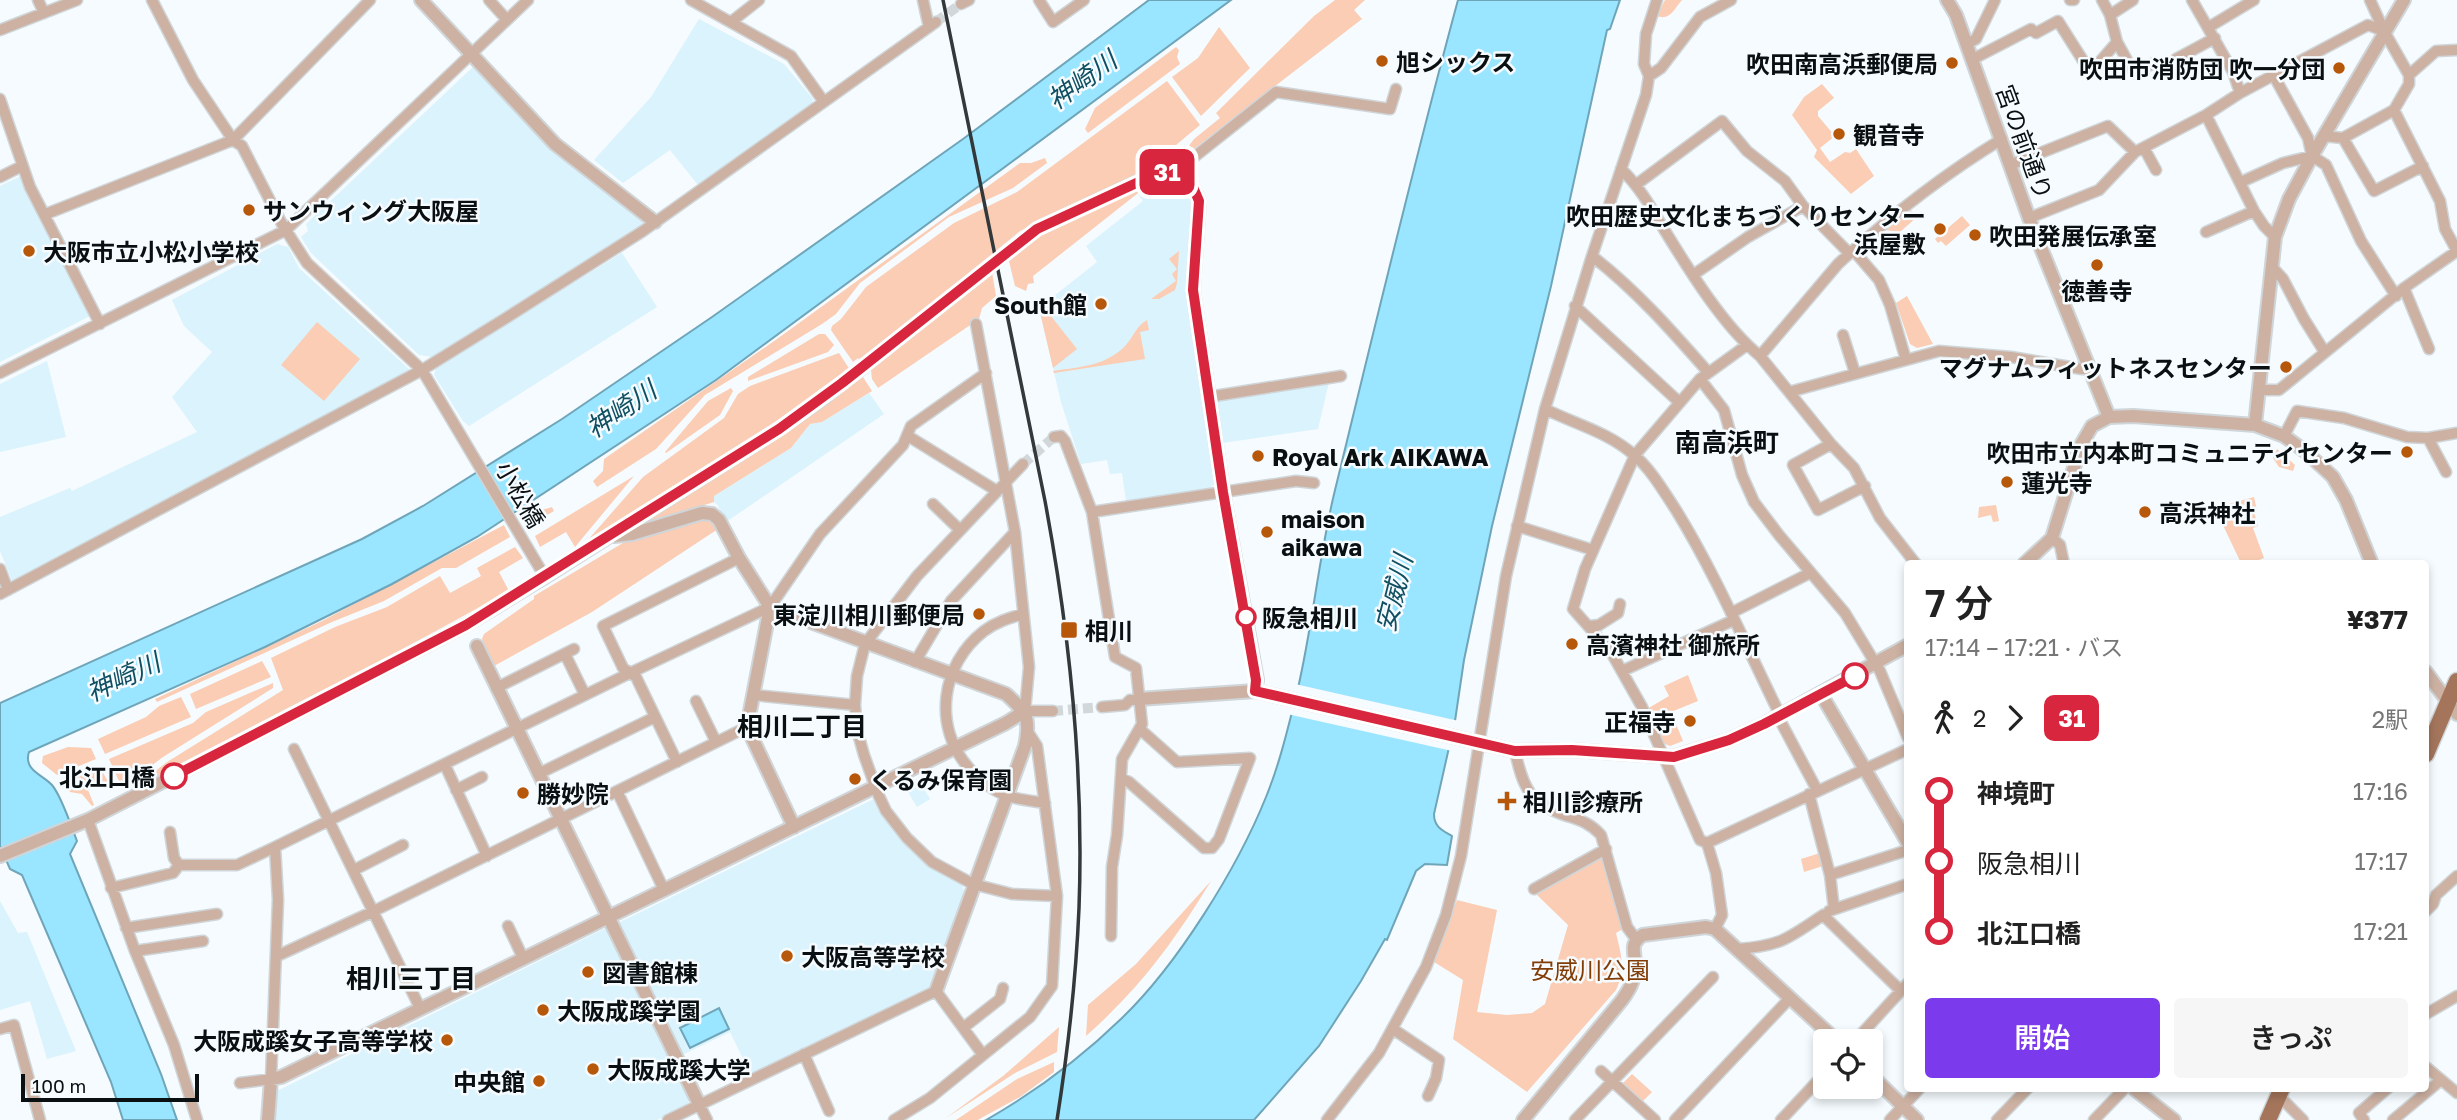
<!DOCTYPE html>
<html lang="ja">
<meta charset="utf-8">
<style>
body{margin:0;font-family:"Golos Text","Noto Sans JP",sans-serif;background:#f6f6f6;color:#222;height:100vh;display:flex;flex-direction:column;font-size:26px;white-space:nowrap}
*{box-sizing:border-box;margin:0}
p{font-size:23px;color:#767676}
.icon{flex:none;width:38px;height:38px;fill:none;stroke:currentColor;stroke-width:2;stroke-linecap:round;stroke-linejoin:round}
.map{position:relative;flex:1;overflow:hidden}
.panel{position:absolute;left:1904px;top:560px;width:525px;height:532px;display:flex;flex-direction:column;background:#fff;border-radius:7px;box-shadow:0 4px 10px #0003}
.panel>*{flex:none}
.badge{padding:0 14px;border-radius:10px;font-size:24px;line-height:46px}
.tools{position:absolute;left:1813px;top:1029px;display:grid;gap:14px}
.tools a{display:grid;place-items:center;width:70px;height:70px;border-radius:7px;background:#fff;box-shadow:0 4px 10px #0003;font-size:35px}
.scale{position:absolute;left:21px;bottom:18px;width:178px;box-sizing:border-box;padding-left:7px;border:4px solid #0a0f11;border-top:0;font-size:19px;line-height:24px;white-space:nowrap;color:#0a0f11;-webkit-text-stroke:5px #f5fbfe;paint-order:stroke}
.map>.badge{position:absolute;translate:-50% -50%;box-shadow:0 0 0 4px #fff}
.legs{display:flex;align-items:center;gap:10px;height:77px;padding:0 21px;font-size:23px}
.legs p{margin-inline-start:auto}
.head{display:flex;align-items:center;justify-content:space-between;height:119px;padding:0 21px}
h1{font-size:38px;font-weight:600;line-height:52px}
.cta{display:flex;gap:14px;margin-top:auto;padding:14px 21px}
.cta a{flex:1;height:80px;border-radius:7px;background:#7c3aed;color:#fff;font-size:28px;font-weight:600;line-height:80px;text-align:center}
.cta a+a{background:#f6f6f6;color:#222}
ul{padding:0 21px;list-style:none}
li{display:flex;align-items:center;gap:24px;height:70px;font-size:26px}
li i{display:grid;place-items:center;width:10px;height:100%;margin:0 9px;background:currentColor}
li i::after{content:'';width:18px;height:18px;margin:-9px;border:5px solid;border-radius:50%;background:#fff}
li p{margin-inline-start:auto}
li:first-child i{background:linear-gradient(#0000 50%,currentColor 0)}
li:last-child i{background:linear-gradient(currentColor 50%,#0000 0)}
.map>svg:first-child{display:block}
</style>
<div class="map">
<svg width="2457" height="1120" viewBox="0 0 2457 1120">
<rect width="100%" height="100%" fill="#f5fbfe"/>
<!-- built -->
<path fill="#daf3fc" d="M699 19 784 64 813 99 811 106 698 185 670 150 623 183 594 160 651 97Z
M473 67 553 150 642 219V227L433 357 419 355 311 253 301 237 308 231 306 224Z
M21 176 90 316 0 362V186Z
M1168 180 1176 182 1188 191 1192 203 1186 291 1215 482 1211 488 1126 501 1122 473 1110 474 1107 460 1081 464 1061 402 1039 308 1097 262 1086 246 1143 201 1138 194 1148 186Z
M277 244 288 247 299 268 410 370 258 455 13 583 0 551V517L70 488 72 491 197 432 172 397 212 352 184 326 172 300Z
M622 253 657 307 469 426 463 421 434 375 436 368Z
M47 361 66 437 0 452V384Z
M1329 382 1318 429 1222 443 1216 404 1220 398Z
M869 393 884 414 726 522 717 504 714 502V496L791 448 810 424 822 422Z
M918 779 930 799 917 807 905 787Z
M874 799 881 813 902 841 928 865 962 884 964 892 928 989 751 1075 730 1032 682 1055 618 923Z
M0 901 18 933 27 932 76 1051 47 1059 30 1001 0 1010Z
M606 928 689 1099 687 1106 657 1120H274L275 1092Z"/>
<!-- green -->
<path fill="#facdb4" d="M1335 0H1365L1354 10 1362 19 1177 162 1194 139 1220 118 1216 113 1314 16Z
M1665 0H1682C1674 9 1670 21 1657 16Z
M1219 27 1250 68 1201 116 1172 77 1198 58Z
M1176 47 1179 50 1177 57 1180 64 1088 133 1085 129 1095 108Z
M1167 81 1200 125 1164 155 1161 164 1020 231 861 361 858 358 853 362 831 330 832 326 841 319 866 287 954 223 1017 192Z
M1822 84 1834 98 1818 111V116L1835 136 1820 148 1830 162 1845 152 1850 153 1856 149 1874 176 1851 194 1814 157 1817 150 1792 115 1804 97Z
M1045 158 1047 163 1013 188 949 217 860 283 836 314 822 324 705 395 656 449 597 487 593 481 603 471 604 459 777 339 1020 163H1031Z
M1147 186 1033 276 1034 283 1028 284 1026 291 1015 286 1008 257C1048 226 1098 202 1147 186Z
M1909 208 1917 217 1900 232 1884 230Z
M1962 216 1970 225 1946 246 1941 241 1938 243 1935 239Z
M1179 251 1177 283 1175 290 1159 299H1151L1176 281 1172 274 1177 269 1169 259Z
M992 272 996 296 982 308 979 319 878 388 872 379 871 370Z
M1907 296 1933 344 1917 348 1910 344 1896 303Z
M1046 302 1050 307 1047 311 1077 349 1053 368 1039 308Z
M1147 320 1149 330 1140 332 1145 359 1054 373 1053 371C1079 367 1107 366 1126 345 1134 336 1136 326 1147 320Z
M317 322 360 359 324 401 281 365Z
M819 334H825L834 345 828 352 748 381V377Z
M839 353 850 370 819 394 587 541 643 477 724 418 738 394 750 386Z
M863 377 872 391 822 422 810 424 791 448 714 496V502L641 525 783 435Z
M731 388 733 391 720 415 666 453 665 452 708 401Z
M2277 449 2295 465 2293 471 2279 467 2273 458Z
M634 476 575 547 566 532 540 547 535 536Z
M2254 497 2257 511 2254 512 2258 526 2253 528 2264 558 2251 563H2241L2221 521 2218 507Z
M1996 505 1999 521 1993 522 1991 515 1978 518 1979 507Z
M552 507 554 511 528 526 522 515C530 510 542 511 552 507Z
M701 519 714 522 718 529 592 612 494 666 482 639 484 634 534 599V596L623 543Z
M504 525 510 537 456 568H442L384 601 332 622 157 702 155 699 322 621Z
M515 547 523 558 499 572 509 591 346 680 132 789 167 762 283 690 271 658 335 627 387 607 440 576 450 593 481 576 477 568Z
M262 661 271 677 196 709 190 694Z
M1688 675 1698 701 1671 712 1683 741 1670 746 1663 743 1647 709 1669 696 1664 686Z
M273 683V688L163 757 122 788 109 759 193 723 206 712Z
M181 697 191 717 105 754 98 739 146 717 159 706Z
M68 747 91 748 96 759 57 775 42 763 43 756Z
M99 765 108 782 88 790 94 805 92 806 82 794 70 792 63 779Z
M1820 853 1823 866 1804 872 1801 859Z
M1597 857 1603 858 1623 929 1616 933C1621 954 1626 969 1616 990L1527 1092 1453 1039 1463 980 1434 962 1457 900 1497 910 1477 1012 1507 1015 1532 1013 1545 1004 1568 925 1537 895 1540 890Z
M1211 881C1173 943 1141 987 1086 1036L1088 1005 1136 964Z
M1059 1027 1057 1052 1015 1073 946 1118 1003 1076Z
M1054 1062V1072L1020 1097 983 1117 978 1120H956L1017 1079Z
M1632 1074 1652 1092 1643 1101 1623 1083Z"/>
<!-- water -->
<path fill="#9ae5ff" stroke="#6fa5b8" stroke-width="2" d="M1149 0H1231L716 380 477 537 392 584 265 647 29 752C23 770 43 775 52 785 62 797 71 826 77 841L70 854 161 1074 177 1120H123L111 1082 22 875 10 869 0 846V703L362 539 423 506 562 419 712 317 963 139Z
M1458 0H1620L1610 29 1607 30 1551 286 1492 526 1464 660 1455 721 1434 814C1434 827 1442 830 1452 836L1447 865 1425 864 1416 871 1387 940 1385 939 1361 981 1319 1046 1254 1120H986C1035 1092 1081 1058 1122 1018 1177 965 1237 869 1266 797 1280 763 1289 724 1298 688 1313 623 1319 555 1335 490 1375 326 1414 162 1458 0Z
M719 1008 729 1029 690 1048 680 1028Z"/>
<!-- pier -->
<path fill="#f5fbfe" d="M1295 684 1459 721 1452 751 1287 714Z"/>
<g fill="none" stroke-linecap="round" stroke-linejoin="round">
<!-- minor-tunnel -->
<path stroke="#d2d8da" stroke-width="10" stroke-dasharray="10 5" stroke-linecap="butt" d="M936 22 961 4
M1023 464 1054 437
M1053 711 1102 707"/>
<!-- minor casing -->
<g stroke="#cfd5d8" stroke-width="13">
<path id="minor" d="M38 0 44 13
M152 0 193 80 233 140 242 146 282 224 307 263 422 370 545 577
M489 0 507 20
M691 0 791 56 824 102
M923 0 929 27
M1039 0 1053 22 1084 0
M2070 0H2074
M2102 0 2110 15
M2192 0 2233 72 2240 93
M2370 0 2384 31 2409 75
M961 4 969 0
M731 22 759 0
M2209 27 2254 0
M0 30 77 0
M2117 42 2134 73 2154 63
M1967 44 1976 39 1995 0
M1973 59 2031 29 2036 33 2058 21 2089 70 2098 64 2117 42 2110 15 2133 0
M2176 59 2215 38
M1649 76 1661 68 1700 17 1731 0
M2274 76 2308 138 2312 156 2326 165 2361 241 2396 296
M0 99 30 187 100 324
M2394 110 2440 201 2445 229 2457 251
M2206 115 2254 211 2264 226 2275 237
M2323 136 2343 138 2394 110 2409 84V75L2436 51 2457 50
M2343 138 2374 191 2423 166
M2144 148 2156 170
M2010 165 2108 126 2135 152
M1621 169C1640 187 1652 209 1665 231 1689 270 1724 327 1760 356L1831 444 1854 468 1880 518 1916 564
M1174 173 1276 92 1390 109 1396 89
M0 177 22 166
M2241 182 2283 163 2312 156
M1637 184 1722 121 1747 151 1785 181 1803 206 1849 253
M46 214 233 140 370 0
M2029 218 2099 190 2135 152 2206 115 2240 93 2368 25 2384 31
M2206 232 2254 211
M1854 251 1879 280 1890 305 1906 360
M1592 256C1636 290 1672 331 1708 372
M2272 267 2283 279 2304 319 2324 351
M1693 275 1748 237 1803 206
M2404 288 2429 349
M1575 306 1679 402
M976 324 1015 532 1029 667 1025 711H1053
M1843 335 1855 373
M1760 356 1838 264C1889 217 1943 175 2002 139
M0 373 286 230 528 0
M1700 379 1724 410 1742 475 1754 502 1779 535 1845 613 1880 671 1908 738
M2258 390H2279L2404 288 2457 251
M1789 392 1939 351 2011 357 2082 369 2089 368
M1208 397 1341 376
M1545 409C1575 424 1608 432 1634 455 1651 469 1664 492 1676 510 1716 575 1746 646 1780 715L1782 724 1817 790
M908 436 997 491
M2284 436 2297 411 2344 418 2407 437 2428 438 2457 433
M1054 437 1061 436 1065 441 1092 512 1115 657 1136 668 1142 724 1122 759 1117 835 1112 867 1111 936
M2428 438 2446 472
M1831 444 1793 465 1818 510 1865 486
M1023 464 917 576 865 644 857 676 855 705 857 730 864 755 878 794 886 811 907 838 932 862 973 884 1012 894 1057 896
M933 504 960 530
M1092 512 1296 481 1314 483
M1517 526 1593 550
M2052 538 2060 545 2064 564
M0 569 8 590
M0 594 422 370 506 318 643 231 936 22
M1731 613 1810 573
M1023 614C1009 618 996 622 984 631 941 664 932 727 969 768 978 779 994 792 1008 796 1019 800 1033 801 1045 803
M1590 626 1599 625 1618 613 1620 604
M565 654 585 695
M915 662 951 601 1015 532
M1622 671 1734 620
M496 688 574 649
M753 695 855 705
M696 701 716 742
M1102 707 1125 705 1130 700 1139 699
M294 749 420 1008
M1515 751C1523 788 1530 804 1567 816 1581 820 1591 824 1601 835L1627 927 1636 939
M677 762 636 677 623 668 603 626 739 558
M445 765 487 856
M538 774 655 717
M1121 778 1129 782 1204 848H1212L1219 839 1250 758 1177 762 1141 730
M456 790 482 777
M617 791 664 890
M1809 794 1830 875 1834 909
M88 820 135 951 174 1045 197 1120
M170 832 174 858 179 865
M1707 843 1908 749
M354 870 403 845
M1830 875 1908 850
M111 888 173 873 179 865H237L275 847
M1534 889 1606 849
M1829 911 1908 884
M2426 911 2433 904 2436 895 2457 876
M508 926 523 958
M126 928 217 914
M1715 929 1722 915 1716 873 1707 843 1700 840 1642 707 1611 652 1573 609 1585 569 1635 455 1700 379 1747 345
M1737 949C1780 946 1788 939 1823 915L1900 990
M135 951 203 941
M277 956 374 911 747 727
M2426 1014 2457 996
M963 1028 1000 999 1003 988
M0 1029 14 1025 40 1120
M1393 1029 1439 1060 1436 1078 1428 1096
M1855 1041 1908 983
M804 1054 829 1111
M2426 1067 2457 1093
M1601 1071 1655 1120
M240 1083 271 1079 278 900 275 847 630 673 770 607 820 534 903 445 911 426 986 373
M2279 1096 2303 1120
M699 1104 707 1120
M668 1120 936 991 983 1055
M894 1120 930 1098 1030 1017 1052 986 1057 896 1037 746 1028 732
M1327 1120 1379 1053 1426 967 1446 915 1461 856 1506 576 1545 409 1592 256 1646 95 1649 76 1644 64 1646 34 1657 0
M1575 1120 1713 977
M1675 1120 1790 998
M1781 1120 1825 1073
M1890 1120 1920 1088
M1997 1120 2028 1088
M2094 1120 2125 1088
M2364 1120 2359 1113 2388 1088
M2393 1120 2441 1080"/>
</g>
<!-- tertiary casing -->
<g stroke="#cfd5d8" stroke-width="16">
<path id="tertiary" d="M421 0 555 144 655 222
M1947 0 1956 15 2029 218 2109 417
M2255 425 2275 237 2289 199 2312 156 2404 0
M614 536 632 534 702 513 712 514 719 520 739 558 770 607 1006 694C1026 712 1031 717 1025 746L936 991
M2024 564 2052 538 2081 445 2092 426 2109 417 2133 416 2255 425 2284 436 2306 452 2333 477 2346 500 2372 564
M770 607 747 727 794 827
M477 646 699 1104
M2426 672 2457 714
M1821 694 1908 843
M1139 699 1255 691 1515 751 1572 750 1673 757 1729 740 1764 724 1908 645
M0 856 88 820 174 776 466 625 545 577 779 429 822 399 1037 229 1148 177 1163 172 1174 173 1185 178 1193 187 1199 201 1193 290 1223 492 1257 680 1255 691
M1871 1075 1917 1120
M2133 1088 2174 1120
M268 1120 271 1079 281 1077 1006 723 1025 711
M1523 1120 1622 1000C1629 990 1634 982 1635 969 1637 955 1627 944 1643 935L1706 927 1715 929 1837 1041"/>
</g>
<!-- primary casing -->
<g stroke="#cfd5d8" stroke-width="19">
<path id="primary" d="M2426 754 2457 681
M2268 1120 2282 1088"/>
</g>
<!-- minor -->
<use href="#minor" stroke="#cdb2a3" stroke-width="10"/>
<!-- tertiary -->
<use href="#tertiary" stroke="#cdb2a3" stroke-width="12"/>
<!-- primary -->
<use href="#primary" stroke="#a4755b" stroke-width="16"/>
<!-- rail -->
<path stroke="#33383a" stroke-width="3.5" d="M943 0 1045 501C1070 635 1084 772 1079 908 1076 979 1068 1050 1057 1120"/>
</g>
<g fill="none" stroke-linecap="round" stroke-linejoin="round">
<!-- line-1 casing -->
<g stroke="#fff" stroke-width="16">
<path id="line-1" d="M174 776 466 625 779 429 842 383 1037 229 1158 173 1169 172 1185 178 1193 187 1199 201 1193 290 1223 492 1256 680 1255 691 1515 751 1572 750 1674 757 1729 740 1764 724 1855 676"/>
</g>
<!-- line-1 -->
<use href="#line-1" stroke="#d7263d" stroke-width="10"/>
</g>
<!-- markers -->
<g fill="#b65709" stroke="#f5fbfe" stroke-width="2.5">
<circle cx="1382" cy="61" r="7"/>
<circle cx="1952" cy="63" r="7"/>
<circle cx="2339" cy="68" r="7"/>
<circle cx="1839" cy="134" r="7"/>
<circle cx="249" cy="210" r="7"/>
<circle cx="1940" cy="229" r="7"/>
<circle cx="1975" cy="235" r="7"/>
<circle cx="29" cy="251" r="7"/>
<circle cx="2097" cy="265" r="7"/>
<circle cx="1101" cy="304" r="7"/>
<circle cx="2286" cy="367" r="7"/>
<circle cx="2407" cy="452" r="7"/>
<circle cx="1258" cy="456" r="7"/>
<circle cx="2007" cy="482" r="7"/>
<circle cx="2145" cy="512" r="7"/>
<circle cx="1267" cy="532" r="7"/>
<circle cx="979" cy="614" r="7"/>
<rect x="1060" y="621" width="18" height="18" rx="3.5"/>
<circle cx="1572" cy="644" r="7"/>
<circle cx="1690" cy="721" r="7"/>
<circle cx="855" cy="779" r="7"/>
<circle cx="523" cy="793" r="7"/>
<path d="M1503.5 790.5h7v7h7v7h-7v7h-7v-7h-7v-7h7z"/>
<circle cx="787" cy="956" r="7"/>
<circle cx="588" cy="972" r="7"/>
<circle cx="543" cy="1010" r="7"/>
<circle cx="447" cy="1040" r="7"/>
<circle cx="593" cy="1069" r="7"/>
<circle cx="539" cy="1081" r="7"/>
</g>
<g fill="#fff" stroke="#d7263d" stroke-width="3.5">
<circle cx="1246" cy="617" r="9"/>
<circle cx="1855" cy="676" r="12"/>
<circle cx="174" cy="776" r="12"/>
</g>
<g text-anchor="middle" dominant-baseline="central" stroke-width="5" stroke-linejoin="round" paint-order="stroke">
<!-- poi labels -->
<g font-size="24" font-weight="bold" fill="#0a0f11" stroke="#f5fbfe" text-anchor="start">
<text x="1396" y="61">旭シックス</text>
<text x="1938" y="63" text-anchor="end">吹田南高浜郵便局</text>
<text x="2325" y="68" text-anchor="end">吹田市消防団 吹一分団</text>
<text x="1853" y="134">観音寺</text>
<text x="263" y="210">サンウィング大阪屋</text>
<text x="1926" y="215" text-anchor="end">吹田歴史文化まちづくりセンター<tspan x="1926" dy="28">浜屋敷</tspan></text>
<text x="1989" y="235">吹田発展伝承室</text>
<text x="43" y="251">大阪市立小松小学校</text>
<text x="2097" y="290" text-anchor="middle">徳善寺</text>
<text x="1087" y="304" text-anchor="end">South館</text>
<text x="2272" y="367" text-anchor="end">マグナムフィットネスセンター</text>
<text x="2393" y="452" text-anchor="end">吹田市立内本町コミュニティセンター</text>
<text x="1272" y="456">Royal Ark AIKAWA</text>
<text x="2021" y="482">蓮光寺</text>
<text x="2159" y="512">高浜神社</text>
<text x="1281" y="518">maison<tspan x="1281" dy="28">aikawa</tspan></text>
<text x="965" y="614" text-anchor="end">東淀川相川郵便局</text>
<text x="1085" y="630">相川</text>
<text x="1586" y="644">高濱神社 御旅所</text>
<text x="1676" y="721" text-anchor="end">正福寺</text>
<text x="869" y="779">くるみ保育園</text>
<text x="537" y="793">勝妙院</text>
<text x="1523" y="801">相川診療所</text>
<text x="801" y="956">大阪高等学校</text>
<text x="602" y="972">図書館棟</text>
<text x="557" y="1010">大阪成蹊学園</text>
<text x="433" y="1040" text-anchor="end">大阪成蹊女子高等学校</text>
<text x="607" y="1069">大阪成蹊大学</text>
<text x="525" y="1081" text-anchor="end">中央館</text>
</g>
<!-- street labels -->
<g font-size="24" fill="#0a0f11" stroke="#f5fbfe">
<text transform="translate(2025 142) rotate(70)">宮の前通り</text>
<text transform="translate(521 494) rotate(60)">小松橋</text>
</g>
<!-- stop labels -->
<g font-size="24" font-weight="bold" fill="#0a0f11" stroke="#f5fbfe" text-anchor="start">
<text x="1262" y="617">阪急相川</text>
<text x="155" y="776" text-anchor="end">北江口橋</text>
</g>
<!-- park labels -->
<g font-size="24" fill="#823c05" stroke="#f5fbfe">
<text x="1590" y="969">安威川公園</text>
</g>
<!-- water labels -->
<g font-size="26" font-style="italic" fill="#0f4f61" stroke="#f5fbfe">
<text transform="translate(1082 80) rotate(-36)">神崎川</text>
<text transform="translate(621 409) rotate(-34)">神崎川</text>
<text transform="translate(1394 593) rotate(-76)">安威川</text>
<text transform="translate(123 677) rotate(-25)">神崎川</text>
</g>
<!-- neighbourhood labels -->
<g font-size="26" font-weight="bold" fill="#0a0f11" stroke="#f5fbfe">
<text x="1727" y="442">南高浜町</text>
<text x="802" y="726">相川二丁目</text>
<text x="411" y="978">相川三丁目</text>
</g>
</g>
</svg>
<div class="tools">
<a><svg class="icon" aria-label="locate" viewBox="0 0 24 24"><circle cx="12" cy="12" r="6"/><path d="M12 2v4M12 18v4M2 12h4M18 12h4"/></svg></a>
</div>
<div class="scale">100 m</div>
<b class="badge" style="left:1167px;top:172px;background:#d7263d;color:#fff">31</b>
<section class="panel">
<div class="head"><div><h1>7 分</h1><p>17:14 – 17:21 · バス</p></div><b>¥377</b></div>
<div class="legs"><svg class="icon" aria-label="walk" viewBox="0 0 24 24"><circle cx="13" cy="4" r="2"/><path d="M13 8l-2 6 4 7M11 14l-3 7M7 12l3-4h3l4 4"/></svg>2<svg class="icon" aria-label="forward" viewBox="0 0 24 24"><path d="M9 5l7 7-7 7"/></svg><b class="badge" style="background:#d7263d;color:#fff">31</b><p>2駅</p></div>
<ul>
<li><i style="color:#d7263d"></i><b>神境町</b><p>17:16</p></li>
<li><i style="color:#d7263d"></i><span>阪急相川</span><p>17:17</p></li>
<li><i style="color:#d7263d"></i><b>北江口橋</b><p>17:21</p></li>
</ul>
<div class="cta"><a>開始</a><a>きっぷ</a></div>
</section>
</div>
